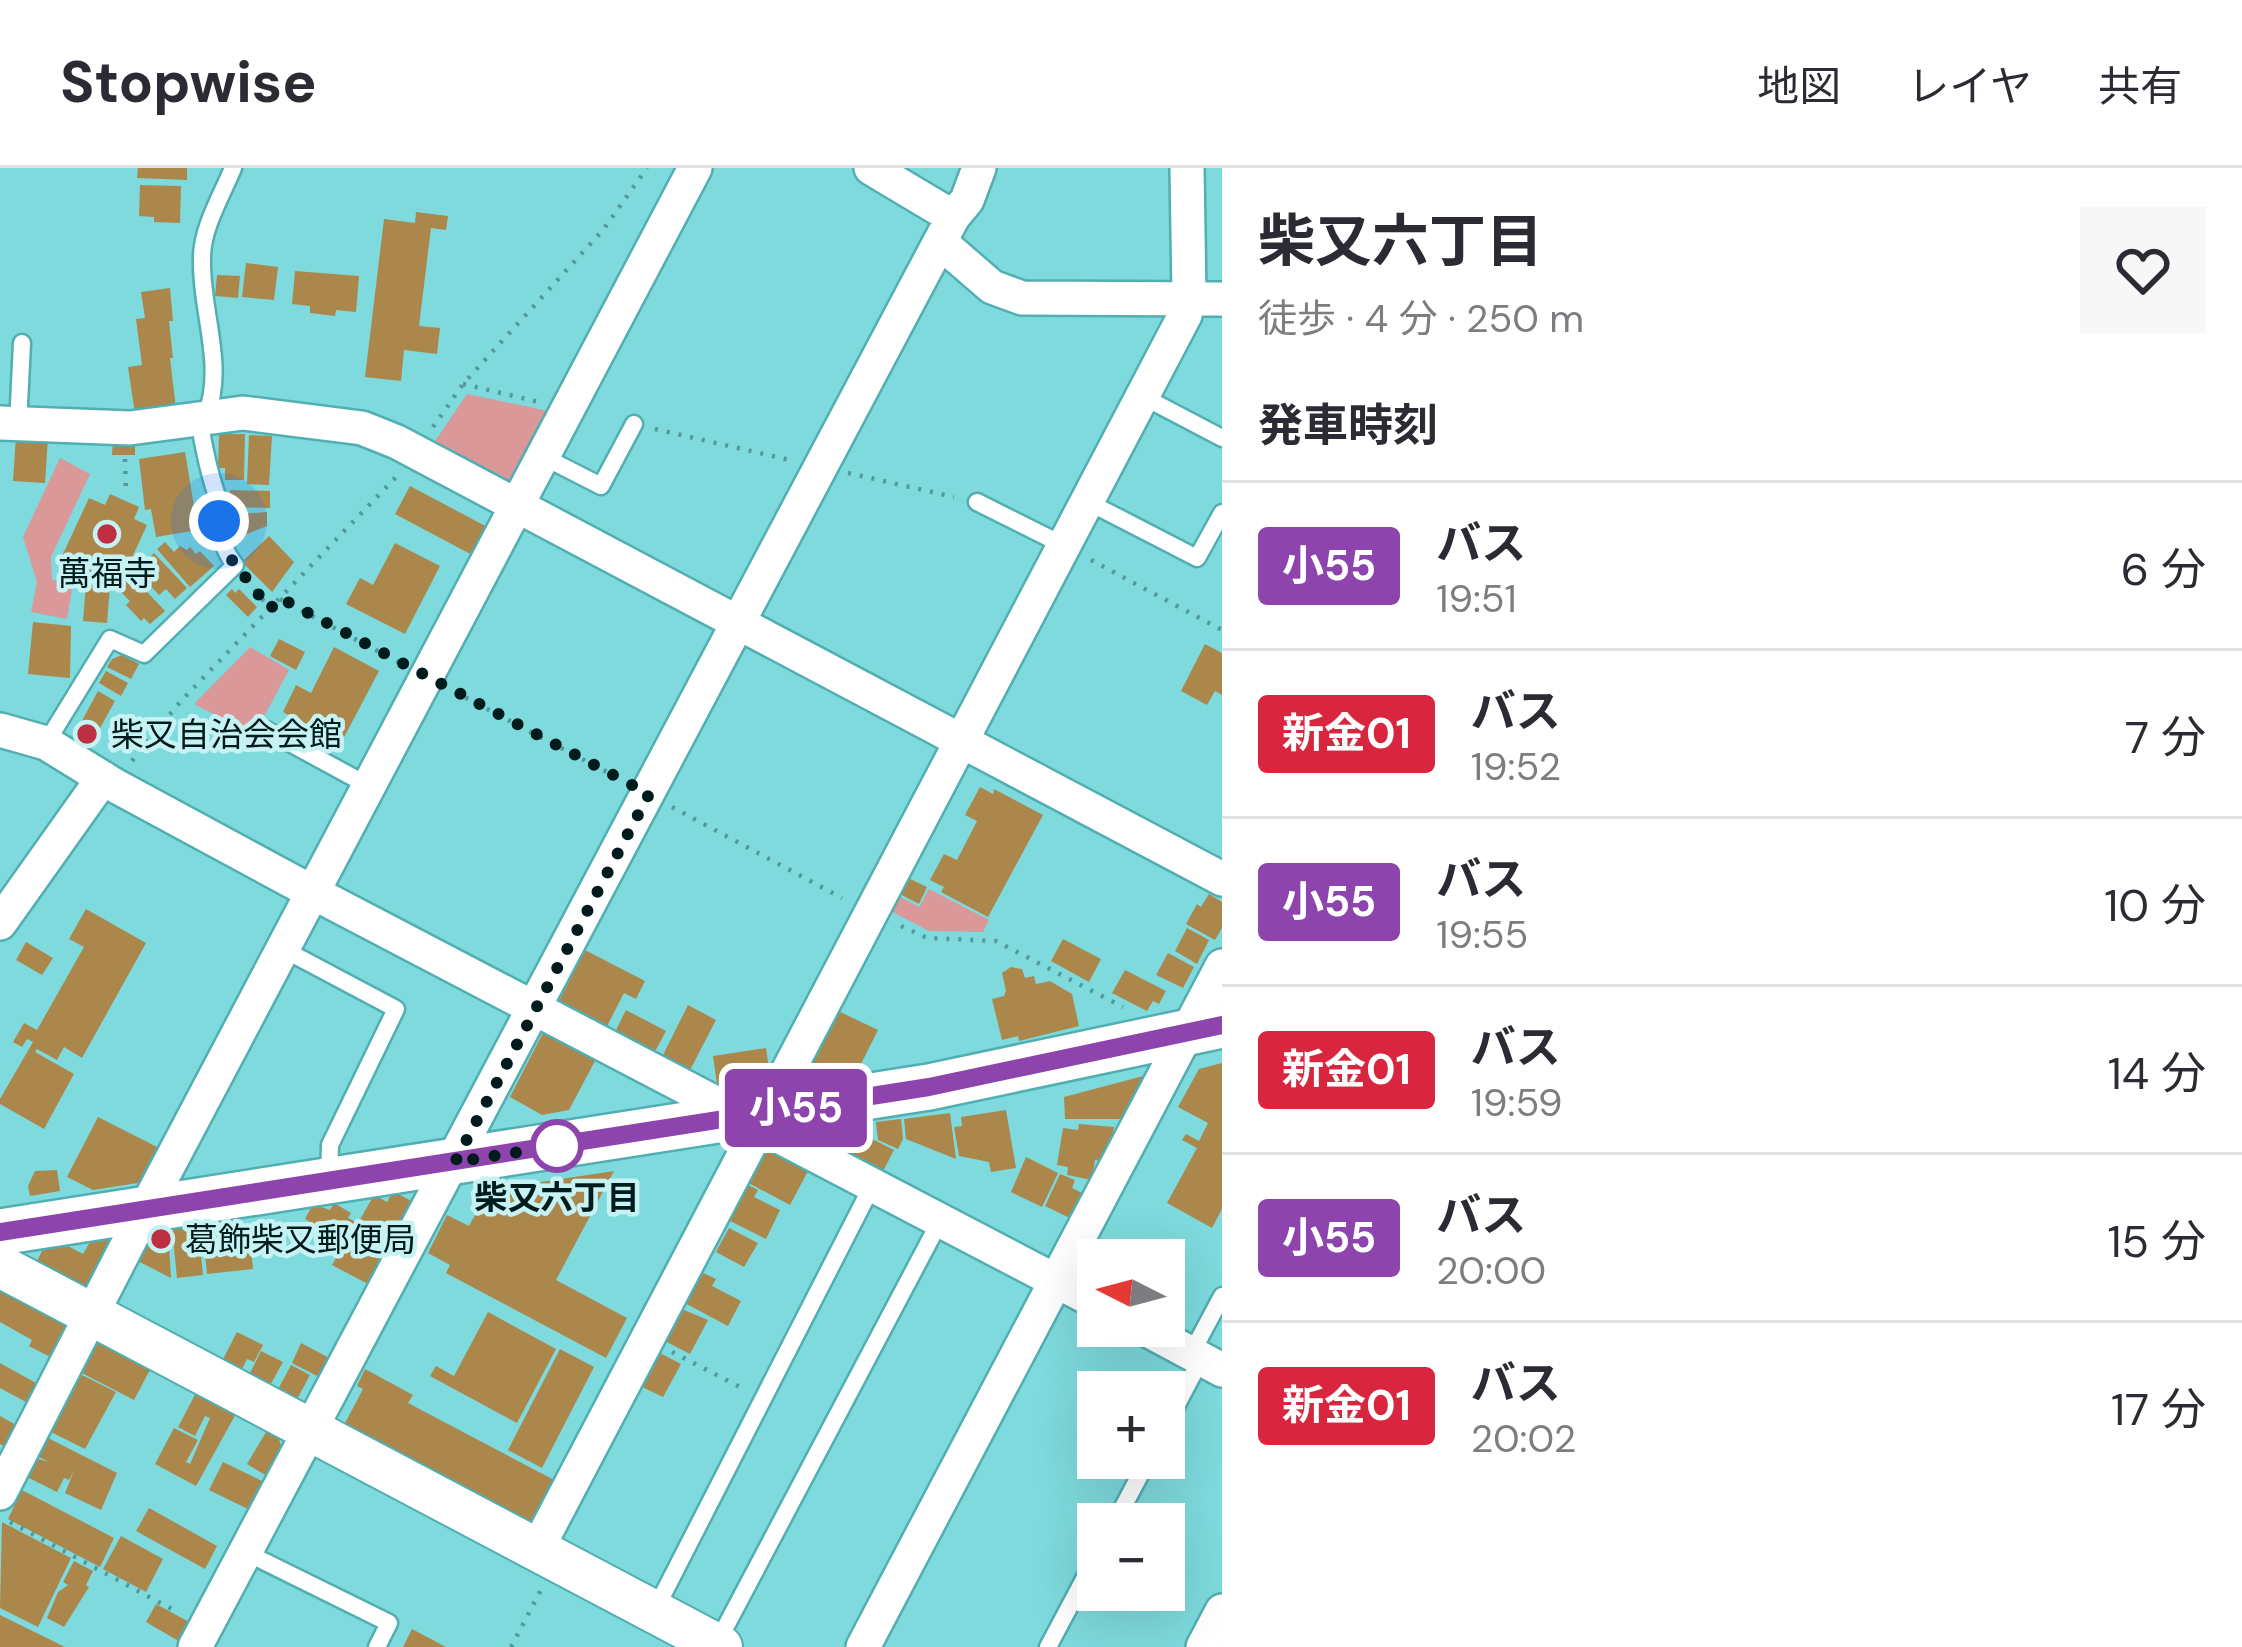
<!DOCTYPE html>
<html lang="ja">
<meta charset="utf-8">
<style>
body{margin:0;font-family:"DM Sans","Noto Sans JP",sans-serif;background:#f7f7f7;color:#2b2b33;height:100vh;display:flex;flex-direction:column;font-size:45px;white-space:nowrap}
*{box-sizing:border-box;margin:0}
p{font-size:39px;color:#7c7c81}
.icon{flex:none;width:66px;height:66px;fill:none;stroke:currentColor;stroke-width:2;stroke-linecap:round;stroke-linejoin:round}
.map{position:relative;flex:1;overflow:hidden}
.drawer{display:flex;flex-direction:column;background:#fff;width:1020px}
.drawer>*{flex:none}
.badge{padding:0 24px;border-radius:9px;font-size:42px;line-height:78px}
.needle{width:78px;rotate:276deg}
.tools{position:absolute;left:1077px;top:1071px;display:grid;gap:24px}
.tools a{display:grid;place-items:center;width:108px;height:108px;border-radius:0px;background:#fff;box-shadow:0 12px 48px #0002;font-size:60px}
.you{position:absolute;width:60px;height:60px;margin:-30px;border:9px solid #fff;border-radius:50%;background:#1a73e8;box-shadow:0 0 0 18px #1a73e833}
.map>.badge{position:absolute;translate:-50% -50%;box-shadow:0 0 0 6px #fff}
h2{padding:0 36px;font-size:45px;line-height:108px}
.round{display:grid;place-items:center;flex:none;width:126px;height:126px;border-radius:0px;background:#f7f7f7}
.headline{display:flex;align-items:center;justify-content:space-between;height:204px;padding:0 36px}
h1{font-size:57px;font-weight:700;line-height:90px}
ul{padding:0;list-style:none}
li{display:flex;align-items:center;gap:36px;height:168px;padding:0 36px;border-top:3px solid #e1e1e2}
li div{flex:1}
li b{display:block;font-size:45px}
li em{font-style:normal}
li .badge{min-width:132px;font-weight:700;text-align:center}
header{display:flex;align-items:center;gap:72px;box-sizing:border-box;height:168px;padding:0 60px;background:#fff;border-bottom:3px solid #e1e1e2}
header strong{font-size:57px}
nav{display:flex;gap:66px;margin-inline-start:auto;font-size:42px}
main{display:flex;flex:1;min-height:0}
.map>svg:first-child{display:block}
</style>
<header>
<strong>Stopwise</strong>
<nav><a>地図</a><a>レイヤ</a><a>共有</a></nav>
</header>
<main>
<div class="map">
<svg width="1222" height="1479" viewBox="0 0 1222 1479">
<rect width="100%" height="100%" fill="#7edadd"/>
<!-- green -->
<path fill="#da9898" d="M467 226 553 244 512 322 431 279Z
M60 290 90 306 51 389 52 412 73 415 67 451 31 444 37 414 23 369Z
M250 479 289 502 254 567 194 536Z
M929 721 989 752 983 764 929 763 889 742 897 727 919 739Z"/>
<!-- building -->
<path fill="#ab874c" d="M138 0H187V12L137 10Z
M140 17 181 18 180 55 154 54V49L139 48Z
M416 44 448 48 446 62 431 60 419 158 440 160 437 186 404 182 401 213 365 209 384 51 415 55Z
M246 95 278 99 274 132 242 129Z
M295 103 359 108 356 144 336 142 335 148 310 145V138L292 136Z
M217 107 240 108 238 130 215 128Z
M170 120 173 153H169L173 190H170L176 241 135 246 128 199 142 197 136 151 145 150 141 124Z
M219 266H245L244 312H225V300H218Z
M249 267 272 268 269 317 247 316Z
M16 268 48 270 45 315 13 313Z
M113 271H135V287H112Z
M185 284 198 362 156 369 151 341 145 342 139 291Z
M410 318 491 361 476 389 395 346Z
M230 322 270 323V340L229 339Z
M110 326 139 339 134 351 147 357 120 416 105 409 102 415 77 404 81 397 62 388 89 330 105 337Z
M267 344V358L230 373 228 347Z
M269 368 294 394 272 424 242 394Z
M165 374 174 384 180 378 187 382 190 379 196 386 200 383 214 398 190 419 157 381Z
M395 375 440 398 405 466 346 436 360 410 373 417Z
M154 385 187 420 175 431 166 421 159 427 136 402Z
M132 408 165 443 150 456 144 450 141 453 126 437 130 433 118 421Z
M86 416 110 418 107 455 83 453Z
M232 421 235 425 239 421 257 439 248 449 226 427Z
M33 454 71 458 70 510 28 506Z
M279 471 305 484 296 502 270 488Z
M1205 476 1222 485V527L1215 523 1207 537 1181 523Z
M334 479 379 503 340 577 283 544 296 517 311 525Z
M122 487 139 496 131 511 107 499 112 491Z
M106 503 128 515 121 528 99 515Z
M98 523 115 533 88 582 71 573Z
M980 619 993 626 994 621 1043 647 988 749 941 724 944 719 930 712 944 686 957 692 977 653 965 647Z
M906 709 927 719 919 736 898 725Z
M1209 726 1222 734V760L1215 772 1186 756 1197 736 1201 739Z
M86 741 146 775 82 890 64 879 57 892 37 881 35 884 74 906 44 961 0 936V931L33 874 27 871 22 879 13 874 24 855 37 862 84 779 69 771Z
M1187 760 1209 772 1197 796 1175 783Z
M1063 771 1101 791 1089 814 1051 793Z
M26 774 53 790 42 807 16 792Z
M585 782 645 813 636 831 624 825 604 864 556 839Z
M1168 785 1194 799 1183 820 1156 807Z
M1011 799 1022 801 1025 810 1034 808 1036 816 1050 813 1072 826 1079 858 1019 873 1018 868 1002 872 992 831 1004 828 1006 823 1002 805Z
M1125 802 1166 823 1159 836 1153 833 1147 843 1112 825Z
M688 837 716 852 689 904 662 889Z
M834 841 878 862 858 902 854 900 850 909 796 915Z
M626 842 666 863 652 889 613 868Z
M545 861 597 889 569 942 542 947 510 929Z
M766 880 770 908 717 916 713 888Z
M1222 895V1041L1212 1060 1167 1035 1197 980 1182 972 1186 966 1199 973 1208 955 1178 939 1199 901Z
M1147 907 1125 951H1065L1064 929Z
M1006 942 1016 1000 991 1004 989 994 959 988 954 959 962 958 961 949Z
M950 945 956 991 906 971 904 951Z
M98 949 161 981 144 1014 93 1022 67 1009Z
M901 951 903 971 898 981 878 972 876 954Z
M1079 956 1114 959 1110 983 1104 982 1102 993 1095 992 1092 1012 1067 1007 1068 999 1057 997 1063 960 1078 962Z
M868 964 872 966 870 970 894 982 881 1007 813 971Z
M764 979 808 1003 790 1037 745 1013Z
M1026 989 1058 1005 1042 1039 1011 1024Z
M57 1002 60 1023 30 1028 28 1018 35 1003Z
M614 1003 556 1112 627 1150 606 1190 446 1105 450 1097 428 1085 447 1047 469 1058 489 1022Z
M1060 1006 1075 1012 1072 1020 1088 1028 1076 1053 1045 1038Z
M746 1016 758 1022 754 1029 780 1042 766 1071 728 1052Z
M393 1023 413 1034 368 1116 332 1097 345 1074 305 1051 313 1036 330 1042 334 1035 351 1045 348 1050 358 1055 374 1027 387 1034Z
M198 1059 203 1107 177 1110 172 1061Z
M729 1060 758 1075 744 1099 716 1084Z
M168 1061 171 1110 134 1091 148 1063Z
M249 1061 253 1101 207 1106 203 1065Z
M110 1071 114 1073 87 1123 36 1095 44 1079 64 1076 83 1086 90 1074Z
M697 1102 716 1111 712 1118 741 1133 728 1158 681 1133Z
M0 1118 74 1155 54 1191 29 1178 32 1172 0 1154Z
M677 1139 708 1152 690 1186 661 1171Z
M488 1144 556 1181 517 1255 430 1208 436 1198 454 1208Z
M237 1164 263 1177 254 1194 247 1191 240 1205 221 1195Z
M104 1173 152 1198 134 1232 74 1201 87 1177Z
M301 1175 331 1191 321 1210 292 1195Z
M560 1181 594 1199 542 1300 508 1282Z
M261 1183 283 1194 268 1221 247 1211Z
M656 1183 681 1196 663 1229 638 1217Z
M0 1195 36 1215 26 1234 0 1220Z
M291 1197 310 1207 295 1235 276 1225Z
M365 1201 413 1227 408 1235 556 1313 532 1359 343 1259 363 1221 357 1218Z
M74 1203 116 1224 85 1281 45 1261Z
M197 1223 237 1244 196 1318 155 1296 174 1260 198 1272 186 1294 190 1296 210 1250 205 1248 195 1268 178 1259Z
M0 1248 18 1258 7 1280 0 1276Z
M269 1259 277 1264 282 1281 267 1308 247 1296Z
M42 1267 117 1305 101 1342 65 1325 74 1303 69 1312 64 1310 57 1324 23 1307 32 1289 49 1294 33 1286Z
M223 1294 264 1314 250 1342 209 1322Z
M22 1322 114 1370 100 1399 8 1351Z
M149 1340 217 1378 205 1401 136 1363Z
M2 1354 71 1390 38 1459 0 1440Z
M121 1368 163 1391 146 1424 103 1401Z
M74 1393 93 1403 86 1417 89 1419 64 1459 47 1450 58 1424 68 1417 63 1414Z
M156 1436 193 1456 182 1475 146 1454Z
M0 1447 65 1479H0Z
M412 1461 446 1479H403Z"/>
<g fill="none" stroke-linecap="round" stroke-linejoin="round">
<!-- service casing -->
<g stroke="#51aeb2" stroke-width="21">
<path id="service" d="M1142 228 1222 270
M206 248C226 196 200 143 202 89 202 60 222 27 233 0
M18 256 22 175
M544 289 601 318 634 256
M977 334 1065 378
M1088 334 1197 390 1222 345
M266 562 369 618
M46 575 110 471 144 486 235 397C214 370 225 355 216 325 208 301 203 276 199 251
M283 781 396 841 330 977 329 1012
M1191 1186 1222 1128
M1164 1261 1201 1191
M1114 1356 1149 1290
M247 1385 389 1455 377 1479
M655 1442 872 1018
M717 1475 940 1053
M1048 1479 1098 1385"/>
</g>
<!-- minor casing -->
<g stroke="#51aeb2" stroke-width="38">
<path id="minor" d="M871 0 953 49
M940 74 992 119 1022 130 1222 131
M0 255 130 260 243 245 362 260 397 274 1222 711
M0 562 46 575 114 617 312 724 1098 1135
M0 755 103 610
M1140 1158 1222 1202
M0 1325 156 1021 695 0
M537 1381 1185 147 1189 128 1187 0
M195 1479 953 49 967 32 979 0
M863 1479 1222 798
M1203 1479 1222 1443"/>
</g>
<!-- tertiary casing -->
<g stroke="#51aeb2" stroke-width="46">
<path id="tertiary" d="M0 1098 721 1479"/>
</g>
<!-- secondary casing -->
<g stroke="#51aeb2" stroke-width="50">
<path id="secondary" d="M0 1064 929 919 1222 857"/>
</g>
<!-- path -->
<path stroke="#53999c" stroke-width="4.5" stroke-dasharray="3 9" stroke-linecap="butt" d="M463 216 539 234
M433 259 463 216 603 62 647 0
M655 261 790 292
M125 291 126 327
M848 305 954 329
M1091 392 1222 462
M247 412 270 441
M280 431 402 496
M455 524 620 611
M132 593 180 534 398 307
M672 639 842 730
M901 758 927 770 996 773 1123 839
M672 1184 742 1220
M10 1354 179 1445
M511 1479 542 1420"/>
<!-- service -->
<use href="#service" stroke="#fff" stroke-width="16"/>
<!-- minor -->
<use href="#minor" stroke="#fff" stroke-width="33"/>
<!-- tertiary -->
<use href="#tertiary" stroke="#fff" stroke-width="42"/>
<!-- secondary -->
<use href="#secondary" stroke="#fff" stroke-width="45"/>
</g>
<g fill="none" stroke-linecap="round" stroke-linejoin="round">
<!-- line casing -->
<g stroke="#fff" stroke-width="27">
<path id="line" d="M0 1064 929 919 1222 857"/>
</g>
<!-- line -->
<use href="#line" stroke="#8e44ad" stroke-width="18"/>
<!-- walk -->
<path stroke="#001b1c" stroke-width="12" stroke-dasharray="0 21.6" d="M219 353 221 378 270 441 280 430 649 626 455 994 557 978"/>
</g>
<!-- markers -->
<g fill="#bf2f42" stroke="#c7f2f3" stroke-width="4.5">
<circle cx="107" cy="366" r="12"/>
<circle cx="87" cy="566" r="12"/>
<circle cx="161" cy="1071" r="12"/>
</g>
<circle fill="#fff" stroke="#8e44ad" stroke-width="6" cx="557" cy="978" r="24"/>
<g text-anchor="middle" dominant-baseline="central" stroke-width="9" stroke-linejoin="round" paint-order="stroke">
<!-- poi labels -->
<g font-size="33" fill="#001b1c" stroke="#c7f2f3" text-anchor="start">
<text x="107" y="405" text-anchor="middle">萬福寺</text>
<text x="111" y="566">柴又自治会会館</text>
<text x="185" y="1071">葛飾柴又郵便局</text>
</g>
<!-- stop labels -->
<g font-size="33" font-weight="bold" fill="#001b1c" stroke="#c7f2f3">
<text x="557" y="1029">柴又六丁目</text>
</g>
</g>
</svg>
<div class="tools">
<a><svg class="needle" viewBox="-14 -14 28 28"><path d="M0-13l5 13h-10z" fill="#e53935"/><path d="M0 13l5-13h-10z" fill="#7c7c81"/></svg></a>
<a>+</a>
<a>−</a>
</div>
<div class="you" style="left:219px;top:353px"></div>
<b class="badge" style="left:796px;top:940px;background:#8e44ad;color:#fff">小55</b>
</div>
<section class="drawer">
<div class="headline"><div><h1>柴又六丁目</h1><p>徒歩 · 4 分 · 250 m</p></div><a class="round"><svg class="icon" aria-label="heart" viewBox="0 0 24 24"><path d="M12 20l-8-8c-3-5 5-10 8-4 3-6 11-1 8 4z"/></svg></a></div>
<h2>発車時刻</h2>
<ul>
<li><span class="badge" style="background:#8e44ad;color:#fff">小55</span><div><b>バス</b><p>19:51</p></div><em>6 分</em></li>
<li><span class="badge" style="background:#d7263d;color:#fff">新金01</span><div><b>バス</b><p>19:52</p></div><em>7 分</em></li>
<li><span class="badge" style="background:#8e44ad;color:#fff">小55</span><div><b>バス</b><p>19:55</p></div><em>10 分</em></li>
<li><span class="badge" style="background:#d7263d;color:#fff">新金01</span><div><b>バス</b><p>19:59</p></div><em>14 分</em></li>
<li><span class="badge" style="background:#8e44ad;color:#fff">小55</span><div><b>バス</b><p>20:00</p></div><em>15 分</em></li>
<li><span class="badge" style="background:#d7263d;color:#fff">新金01</span><div><b>バス</b><p>20:02</p></div><em>17 分</em></li>
</ul>
</section>
</main>
